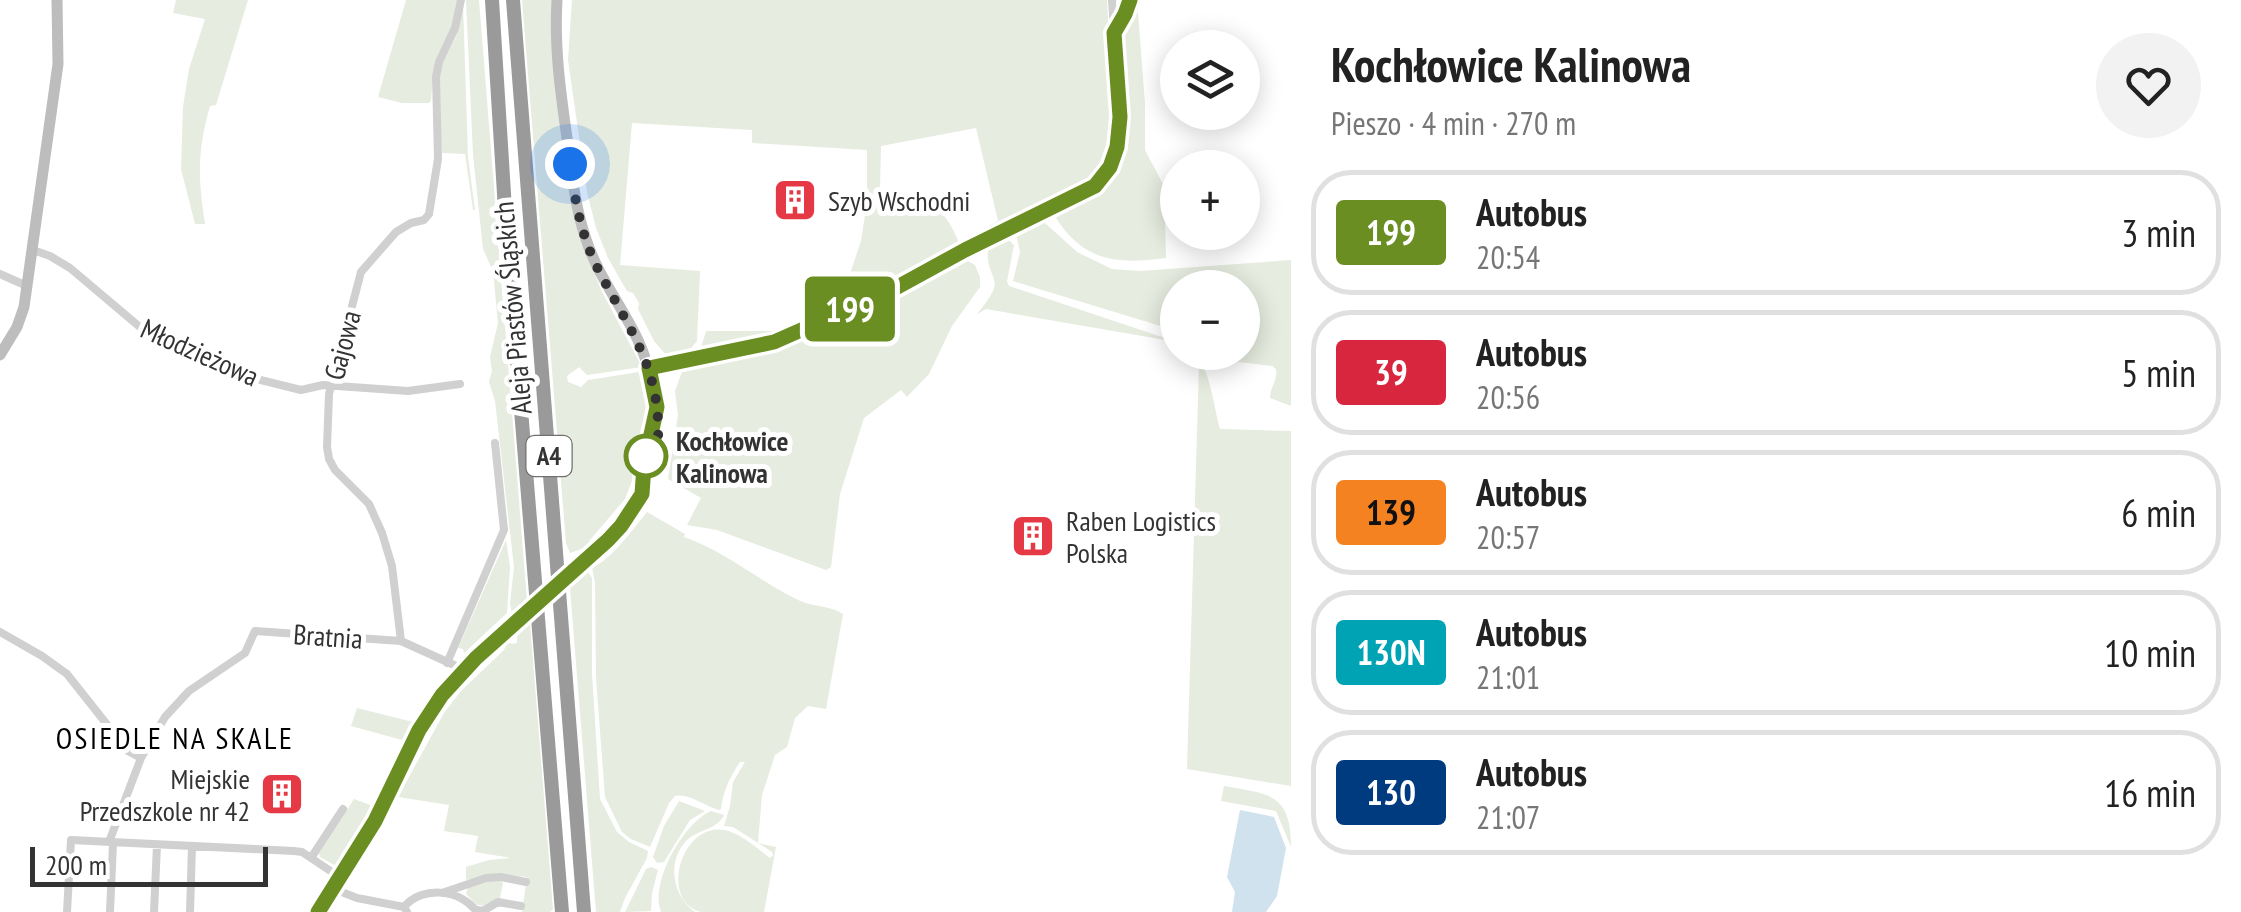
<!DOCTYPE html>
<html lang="pl">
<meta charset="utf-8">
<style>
body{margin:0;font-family:"PT Sans Narrow",sans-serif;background:#f2f2f2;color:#222;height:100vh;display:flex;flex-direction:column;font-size:38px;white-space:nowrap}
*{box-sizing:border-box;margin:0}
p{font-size:32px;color:#767676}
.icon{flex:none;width:55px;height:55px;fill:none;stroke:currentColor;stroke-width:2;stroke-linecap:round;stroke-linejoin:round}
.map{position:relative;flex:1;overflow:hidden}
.sheet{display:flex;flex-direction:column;background:#fff;width:950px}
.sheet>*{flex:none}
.badge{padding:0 20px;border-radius:8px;font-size:35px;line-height:65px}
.buttons{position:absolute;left:1160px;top:30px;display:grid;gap:20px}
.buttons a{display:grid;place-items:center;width:100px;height:100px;border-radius:50%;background:#fff;box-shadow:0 5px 25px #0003;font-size:50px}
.scale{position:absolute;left:30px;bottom:25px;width:238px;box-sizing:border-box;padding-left:10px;border:5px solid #333;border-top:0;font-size:28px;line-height:35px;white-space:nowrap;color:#333;-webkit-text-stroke:8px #fff;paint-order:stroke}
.you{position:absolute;width:50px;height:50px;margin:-25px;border:8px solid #fff;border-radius:50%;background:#1a73e8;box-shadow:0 0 0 15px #1a73e833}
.map>.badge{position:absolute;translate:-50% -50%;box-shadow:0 0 0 5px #fff}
.round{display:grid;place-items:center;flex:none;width:105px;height:105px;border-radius:52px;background:#f2f2f2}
.summary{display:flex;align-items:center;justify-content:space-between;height:170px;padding:0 40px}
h1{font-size:48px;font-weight:700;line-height:75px}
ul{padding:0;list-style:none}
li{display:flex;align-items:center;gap:30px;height:125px;margin:0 20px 15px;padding:0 20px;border:5px solid #e0e0e0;border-radius:40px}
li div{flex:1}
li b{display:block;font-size:38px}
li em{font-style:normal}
li .badge{min-width:110px;font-weight:700;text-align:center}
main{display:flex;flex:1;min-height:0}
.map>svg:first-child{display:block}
</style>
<main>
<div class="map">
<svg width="1291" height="912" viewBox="0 0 1291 912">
<rect width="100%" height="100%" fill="#fff"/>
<!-- green -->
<path fill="#e6ecdf" d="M176 0H248L216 105 210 106C197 151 198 179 205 224H195L181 169 183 107 189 69 205 19 173 13Z
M406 0H457L451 31 437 57 433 75 431 101 429 103H402L378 97Z
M466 0H479L527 601 512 614 510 603 514 567 495 401 489 382 492 371 490 357 498 323 493 271 483 249 473 155Z
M522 0H552L582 242 601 290 642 367 587 375 579 367 567 376 568 382 581 387 588 380 639 372 647 410 641 451H637L635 462 639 463 625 499 590 540 587 547 570 553 566 543Z
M572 0H1107L1114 121 1108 160 1091 183 1000 226 968 244 965 239 998 221 976 128 881 146 880 189 898 202 904 195C938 200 949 217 961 248L891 288 771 341 702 353 700 351 706 331H788L789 327 842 298 861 241 867 202V150L752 143V130L632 123 620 265 700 271 697 341 687 353 667 356 654 341 638 309 639 303 633 293 627 291 608 258 596 228 587 192 568 60Z
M1137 0 1145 104V150L1164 186 1166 258C1115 265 1081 261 1053 213L1102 189 1122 159 1125 113 1121 41Z
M463 4 468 157 475 210H473L465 154 442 153 438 89 440 69 456 36Z
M1038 221 1044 222 1077 252 1112 269 1140 271 1291 260V406L1270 398C1270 387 1278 380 1276 369L1272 366 1239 362 1214 366 1209 353 1242 352V288H1178L1177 331 1013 281 1020 252 1016 234 1021 227Z
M1006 238 1014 245 1007 281 1009 286 1177 342 986 309 977 314C1011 273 985 285 988 247Z
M966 260 975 265 980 277V287L952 326 929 374 907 397 901 390 864 418 840 494 831 567 826 570 717 530 687 525 701 498 668 479 678 415 675 391 683 369 691 365 771 349 884 299 952 264Z
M1194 353C1210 367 1214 408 1220 429L1291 431V786L1187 769 1199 365Z
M647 512 685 534 684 537C725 551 759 581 798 600 813 607 829 605 843 614L826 709 808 706 795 718 787 747 775 755 762 795 758 843 776 847 764 912C749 912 715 912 701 912 656 900 684 814 731 832 745 837 758 849 770 858L773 855 772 852 733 827 724 826 730 806 733 782 745 762H740C730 777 723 791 721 809L719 810C704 806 689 793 675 796L669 803 650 847 631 839 622 832 605 797 596 678 595 582 592 568C614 557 631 531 647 512Z
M506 540 510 567 507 613 464 653 463 649 458 648Z
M588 572 592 578V674L600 799 617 832 629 842 648 851 647 858 625 898 620 912H596L570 588Z
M530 623 553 909 550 912H522L527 877 503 874 466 880V867L489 860 511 858 475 852 478 836 444 831 449 805 398 797 444 713 461 691 504 650 508 641 512 644 517 643V635Z
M357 708 413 722 405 738 402 740 351 726Z
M1224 786C1269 794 1291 793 1291 847L1276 811 1221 801Z
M354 799 373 806 359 831 336 866 320 857 319 853Z
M679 801 705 811 690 820 664 862 657 863 653 857 664 826Z
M711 811 724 815C717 830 698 829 686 841 666 863 673 896 695 912H661C649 883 684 822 711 811Z
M651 867 658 870 652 893 651 911 625 912 646 869Z
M481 881H500L503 883 500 898 487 906 477 905 466 894 468 887Z"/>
<!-- water -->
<path fill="#cfe2ee" d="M1240 810 1274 817 1286 848 1277 896 1266 912H1232L1235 892 1227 877Z"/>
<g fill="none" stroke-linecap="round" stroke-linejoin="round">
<!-- street -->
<path stroke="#d0d0d0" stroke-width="8" d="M461 0 455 28 439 62 436 77 438 159 429 214 424 220 411 223 396 232 361 272 329 394 327 447 329 459 335 470 369 504 382 533 392 566 401 641 454 665 463 672
M33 250 50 256 70 268 141 328 240 375 301 390 323 385 408 391 460 384
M0 274 27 286
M649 368 774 342 892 290 965 250 1095 185 1110 167 1117 147 1120 117 1112 0
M0 632 42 656 67 674 128 751 141 758
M447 663 504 530 495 443
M109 842 141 758 165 717 189 691 245 653 255 631 401 641
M311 858 343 809
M334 889 357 898 404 907 407 912
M442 893 486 878 501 877 526 882
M404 907C422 885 461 889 477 912
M477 910 483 911 498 902 521 906
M67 912 71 840 294 851 302 852 341 878
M110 912 113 843
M154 912 157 845
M190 912 192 846"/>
<!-- secondary -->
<path stroke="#bdbdbd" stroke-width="11" d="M557 0C554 49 561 96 568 145 572 175 575 206 585 236 596 273 620 303 637 338 666 401 666 470 621 526 610 540 596 551 583 563
M0 355 17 327 24 307 58 64 57 0
M318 912 375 821 419 730 432 709 463 672 514 625"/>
<!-- highway -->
<path stroke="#9a9a9a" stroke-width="14" d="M492 0 506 226 562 912
M513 0 584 912"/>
<!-- secondary-bridge -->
<path stroke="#bdbdbd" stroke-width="11" d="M514 625 583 563"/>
</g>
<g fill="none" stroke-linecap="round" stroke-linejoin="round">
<!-- line casing -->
<g stroke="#fff" stroke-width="22">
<path id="line" d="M318 912 375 821 419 730 442 695 476 658 608 540 621 526 642 494 644 466 657 407 649 368 774 342 892 290 965 250 1095 186 1110 167 1117 147 1120 117 1114 33 1125 14 1130 0"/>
</g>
<!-- line -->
<use href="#line" stroke="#6b8e23" stroke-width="15"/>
<!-- walk -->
<path stroke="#333" stroke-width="10" stroke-dasharray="0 18" d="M570 164C575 200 581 236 598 269 631 333 665 374 657 452L646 456"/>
</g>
<!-- icons -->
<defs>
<g id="building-square" transform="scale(2.25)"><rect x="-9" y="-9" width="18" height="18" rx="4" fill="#e63946" stroke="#fff"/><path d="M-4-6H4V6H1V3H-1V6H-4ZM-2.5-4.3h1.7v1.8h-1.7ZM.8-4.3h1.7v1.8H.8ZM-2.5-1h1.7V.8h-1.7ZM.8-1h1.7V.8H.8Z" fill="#fff"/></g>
</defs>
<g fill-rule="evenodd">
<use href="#building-square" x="795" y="200"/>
<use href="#building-square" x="1033" y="536"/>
<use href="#building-square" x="282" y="794"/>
</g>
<!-- markers -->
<circle fill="#fff" stroke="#6b8e23" stroke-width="5" cx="646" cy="456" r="20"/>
<g text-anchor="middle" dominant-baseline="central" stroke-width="10" stroke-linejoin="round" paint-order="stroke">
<!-- shield labels -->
<rect fill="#fff" stroke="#707070" stroke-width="2.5" x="526.5" y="436" width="45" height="40" rx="8"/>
<g font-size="25" font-weight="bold" fill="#333">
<text x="549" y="456">A4</text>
</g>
<!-- poi labels -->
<g font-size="28" fill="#333" stroke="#fff" text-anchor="start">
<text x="828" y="200">Szyb Wschodni</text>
<text x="1066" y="520">Raben Logistics<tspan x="1066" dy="32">Polska</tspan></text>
<text x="250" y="778" text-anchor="end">Miejskie<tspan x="250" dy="32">Przedszkole nr 42</tspan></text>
</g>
<!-- street labels -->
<g font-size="28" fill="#333" stroke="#fff">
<text transform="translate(512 308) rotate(-95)">Aleja Piastów Śląskich</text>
<text transform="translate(342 345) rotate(-75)">Gajowa</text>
<text transform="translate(200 352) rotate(24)">Młodzieżowa</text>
<text transform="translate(328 636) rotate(4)">Bratnia</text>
</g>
<!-- stop labels -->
<g font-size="28" font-weight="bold" fill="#333" stroke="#fff" text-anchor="start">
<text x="676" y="440">Kochłowice<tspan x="676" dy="32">Kalinowa</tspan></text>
</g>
<!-- neighbourhood labels -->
<g font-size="30" letter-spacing="2.5" fill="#000" stroke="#fff">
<text x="175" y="737">OSIEDLE NA SKALE</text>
</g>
</g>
</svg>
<div class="buttons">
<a><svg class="icon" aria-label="layers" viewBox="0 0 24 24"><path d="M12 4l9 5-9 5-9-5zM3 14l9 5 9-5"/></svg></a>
<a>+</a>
<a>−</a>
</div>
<div class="scale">200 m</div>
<div class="you" style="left:570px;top:164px"></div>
<b class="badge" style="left:850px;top:309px;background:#6b8e23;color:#fff">199</b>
</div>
<section class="sheet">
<div class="summary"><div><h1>Kochłowice Kalinowa</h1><p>Pieszo · 4 min · 270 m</p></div><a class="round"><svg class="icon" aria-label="heart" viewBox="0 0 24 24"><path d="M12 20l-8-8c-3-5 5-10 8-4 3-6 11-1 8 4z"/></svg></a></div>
<ul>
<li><span class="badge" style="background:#6b8e23;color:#fff">199</span><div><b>Autobus</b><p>20:54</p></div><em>3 min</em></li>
<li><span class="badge" style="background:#d7263d;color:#fff">39</span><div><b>Autobus</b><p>20:56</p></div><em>5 min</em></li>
<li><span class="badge" style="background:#f58220;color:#111">139</span><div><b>Autobus</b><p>20:57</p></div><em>6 min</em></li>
<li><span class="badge" style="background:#00a3b4;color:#fff">130N</span><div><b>Autobus</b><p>21:01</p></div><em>10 min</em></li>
<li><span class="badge" style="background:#003b80;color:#fff">130</span><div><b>Autobus</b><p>21:07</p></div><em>16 min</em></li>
</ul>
</section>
</main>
